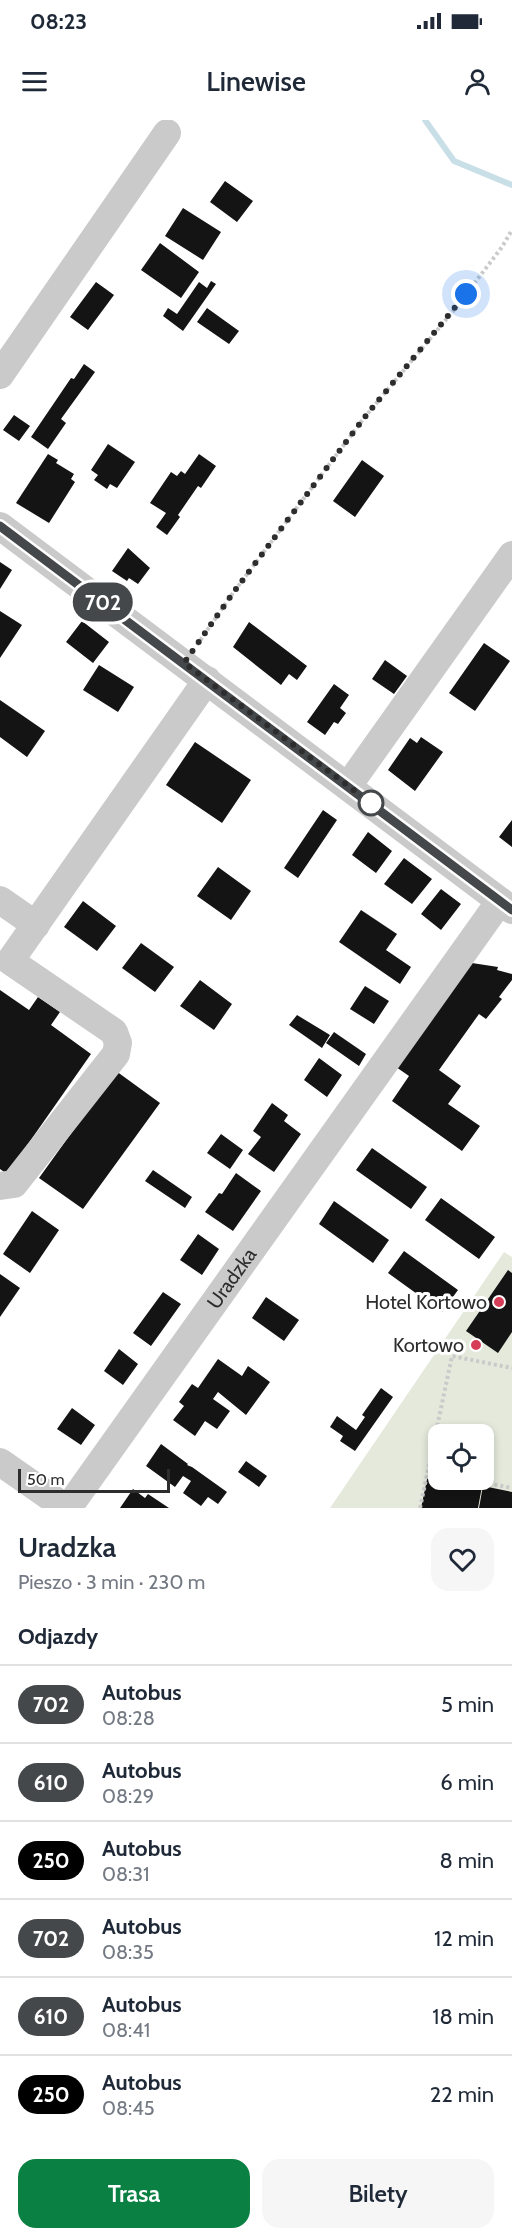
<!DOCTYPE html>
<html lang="pl">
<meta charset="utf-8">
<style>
body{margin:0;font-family:Cabin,sans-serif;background:#f6f6f7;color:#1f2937;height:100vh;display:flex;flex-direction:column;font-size:22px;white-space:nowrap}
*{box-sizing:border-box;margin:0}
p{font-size:20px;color:#747a83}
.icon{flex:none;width:33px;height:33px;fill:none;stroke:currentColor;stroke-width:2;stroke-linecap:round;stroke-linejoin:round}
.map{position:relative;height:1388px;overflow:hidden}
.details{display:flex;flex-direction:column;background:#fff;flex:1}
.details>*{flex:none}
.badge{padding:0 12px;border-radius:20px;font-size:21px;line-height:39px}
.controls{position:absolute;left:428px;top:1304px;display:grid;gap:12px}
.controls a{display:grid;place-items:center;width:66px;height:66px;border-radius:12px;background:#fff;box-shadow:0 3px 9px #0003;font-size:30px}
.scale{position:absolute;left:18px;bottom:15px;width:152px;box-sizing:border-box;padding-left:6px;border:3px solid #2d2d2d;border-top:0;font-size:16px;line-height:21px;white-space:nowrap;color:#2d2d2d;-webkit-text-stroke:4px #fff;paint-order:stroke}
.you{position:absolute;width:30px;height:30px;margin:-15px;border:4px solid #fff;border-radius:50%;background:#1a73e8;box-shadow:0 0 0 9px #1a73e833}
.map>.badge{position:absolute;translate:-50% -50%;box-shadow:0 0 0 3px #fff}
h2{padding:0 18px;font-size:22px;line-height:54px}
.round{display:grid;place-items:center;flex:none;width:63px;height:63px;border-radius:18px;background:#f6f6f7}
.head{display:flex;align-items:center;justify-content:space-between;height:102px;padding:0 18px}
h1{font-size:28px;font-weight:600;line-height:45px}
.action{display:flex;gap:12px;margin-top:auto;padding:12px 18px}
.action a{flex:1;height:69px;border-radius:18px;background:#0b8043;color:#fff;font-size:24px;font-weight:600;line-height:69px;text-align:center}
.action a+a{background:#f6f6f7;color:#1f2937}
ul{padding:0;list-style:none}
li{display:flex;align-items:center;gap:18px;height:78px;padding:0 18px;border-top:2px solid #e0e1e3}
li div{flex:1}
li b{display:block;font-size:22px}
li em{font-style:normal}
li .badge{min-width:66px;font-weight:700;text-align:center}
.status{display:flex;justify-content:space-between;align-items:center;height:42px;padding:0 30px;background:#fff;direction:ltr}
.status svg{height:16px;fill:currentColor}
header{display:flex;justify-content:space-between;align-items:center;height:78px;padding:0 18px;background:#fff;font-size:27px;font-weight:600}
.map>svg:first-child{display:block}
</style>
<div class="status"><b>08:23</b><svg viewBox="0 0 49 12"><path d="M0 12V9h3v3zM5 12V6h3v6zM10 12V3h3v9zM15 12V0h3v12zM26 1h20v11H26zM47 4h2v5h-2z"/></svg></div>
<header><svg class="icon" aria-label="menu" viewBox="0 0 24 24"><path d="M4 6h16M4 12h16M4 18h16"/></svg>Linewise<svg class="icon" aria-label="person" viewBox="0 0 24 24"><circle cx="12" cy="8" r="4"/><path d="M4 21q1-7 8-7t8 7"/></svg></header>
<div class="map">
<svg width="512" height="1388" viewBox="0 0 512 1388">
<rect width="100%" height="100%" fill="#fff"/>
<!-- green -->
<path fill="#e4e9dc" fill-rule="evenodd" d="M504 1132 512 1137V1388H330ZM438 1314H483V1359H438Z"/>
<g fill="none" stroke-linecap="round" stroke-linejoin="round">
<!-- stream -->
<path stroke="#c9dfe8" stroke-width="6" d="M425 0 454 41 512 65"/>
</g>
<!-- building -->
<path fill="#141414" d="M225 61 253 81 237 102 210 82Z
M183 88 221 112 203 140 165 116Z
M160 123 199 152 181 178 141 150Z
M211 161 216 164 183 211 163 196 168 188 177 194 199 162 207 168Z
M96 162 114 175 88 210 70 197Z
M207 188 239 211 229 224 197 202Z
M84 244 95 252 61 299 66 303 48 329 31 317 71 258 74 259Z
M14 295 30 306 19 321 3 310Z
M108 324 135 342 117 368 110 364 107 369 94 360 98 355 91 350Z
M48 334 58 340 56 343 74 354 71 359 75 362 49 403 16 383Z
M199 334 216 346 201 368 198 366 178 395 180 397 167 415 156 407 166 393 150 383 171 352 177 356 181 351 185 354Z
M362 340 384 356 355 397 333 381Z
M128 428 150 448 138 464 129 458 127 461 112 451Z
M0 442 12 450 0 469Z
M0 491 22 505 0 538Z
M82 501 109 522 93 543 66 522Z
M249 502 307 546 297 560 289 554 281 565 233 527Z
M484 523 510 541 475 591 449 573Z
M385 540 407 556 394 574 372 559Z
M99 545 134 567 118 592 83 570Z
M334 564 349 575 340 588 346 593 338 604 334 602 325 615 307 602Z
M0 580 45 611 27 637 0 617Z
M421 617 443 632 415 671 388 650 410 618 417 623Z
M195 622 251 660 222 703 166 665Z
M323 690 337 700 298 758 284 748Z
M512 700V727L499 717Z
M368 712 392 731 376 753 352 735Z
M404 738 432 759 412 784 384 764Z
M218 747 251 771 231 800 197 776Z
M441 769 461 784 441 810 421 794Z
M83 781 116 806 97 831 64 807Z
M361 790 397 814 386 830 411 847 400 864 339 822Z
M141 823 174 847 155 872 122 848Z
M472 843 498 847 497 850 512 854V860L499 877 502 879 486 899 479 894 439 950 461 966 448 984 480 1006 462 1031 392 981 409 956 396 947Z
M200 860 232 884 214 910 180 886Z
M365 866 389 881 374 904 350 889Z
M0 870 29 890 38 877 60 892 51 905 91 934 7 1054 0 1049Z
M297 895 330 915 322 928 289 905Z
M334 912 366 934 359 946 326 923Z
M319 938 342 955 327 977 304 960Z
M116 951 160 983 83 1089 39 1058Z
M272 983 288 995 284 1001 301 1014 274 1052 248 1034 261 1017 253 1011Z
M221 1014 243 1030 230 1049 207 1033Z
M372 1028 427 1067 411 1089 356 1050Z
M153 1050 192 1077 185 1088 145 1061Z
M236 1053 261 1071 233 1111 205 1092 219 1073 222 1074Z
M441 1078 495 1117 479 1139 425 1100Z
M334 1081 389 1120 373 1143 319 1104Z
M32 1091 59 1110 30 1153 3 1134Z
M198 1114 219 1129 202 1155 180 1140Z
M404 1131 458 1170 442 1192 388 1153Z
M508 1150 512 1153V1212L498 1233 466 1211Z
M0 1154 20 1168 0 1197Z
M163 1172 181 1184 151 1226 133 1213Z
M266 1177 299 1200 284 1221 252 1198Z
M119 1229 138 1244 123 1265 104 1251Z
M218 1239 242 1256 248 1246 270 1262 246 1295 218 1272 213 1279 230 1291 217 1309 205 1301 195 1316 173 1300 184 1286 179 1282 192 1264 198 1268Z
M381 1268 393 1277 355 1331 340 1321 343 1316 330 1307 337 1296 356 1310 365 1297 362 1295Z
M72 1288 95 1305 81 1325 57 1309Z
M161 1324 188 1344 187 1345 192 1347 227 1372 218 1384 208 1377 201 1386 183 1373 191 1361 183 1356 175 1367 146 1346Z
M246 1341 267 1356 259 1367 238 1352Z
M428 1355 438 1357V1359H449L482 1366 478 1388H421Z
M483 1366 512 1372V1388H479Z
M133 1369 145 1378 148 1374 169 1388H120Z"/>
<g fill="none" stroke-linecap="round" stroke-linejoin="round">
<!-- path -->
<path stroke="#cacaca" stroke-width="4" stroke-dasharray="3 3" stroke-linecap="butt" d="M197 525 233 473 364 298 454 190 502 127 512 110
M428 1351 438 1354
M465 1359 512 1368
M420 1388 452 1236 512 1248"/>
<!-- minor -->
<g stroke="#cacaca" stroke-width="28">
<path d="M0 255 167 13"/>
<path d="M0 406 512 790"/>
<path d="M348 666 512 435"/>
<path d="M0 780 36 805"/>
<path d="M0 1066 14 1064 116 934 118 923 114 912 10 841 207 560"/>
<path d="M0 1342 66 1388"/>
<path id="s1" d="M68 1388 500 781"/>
</g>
</g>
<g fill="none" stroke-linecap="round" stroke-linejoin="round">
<!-- line casing -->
<g stroke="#fff" stroke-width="14">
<path id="line" d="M0 406 512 790"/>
</g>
<!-- line -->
<use href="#line" stroke="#45484a" stroke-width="9"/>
<!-- walk -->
<path stroke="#2d2d2d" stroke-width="6" stroke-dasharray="0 10.8" d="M371 683 184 543 233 473 364 298 466 174"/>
</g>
<!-- markers -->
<circle fill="#fff" stroke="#45484a" stroke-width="3" cx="371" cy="683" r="12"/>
<g fill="#d63d56" stroke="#fff" stroke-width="2">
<circle cx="499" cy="1182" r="6"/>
<circle cx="476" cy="1225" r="6"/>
</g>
<g text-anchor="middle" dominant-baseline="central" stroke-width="6" stroke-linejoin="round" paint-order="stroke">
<!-- street labels -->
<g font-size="20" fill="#2d2d2d" stroke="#fff">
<text stroke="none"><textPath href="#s1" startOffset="282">Uradzka</textPath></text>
</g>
<!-- poi labels -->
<g font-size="20" fill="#2d2d2d" stroke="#fff" text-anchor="end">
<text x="487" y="1182">Hotel Kortowo</text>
<text x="464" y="1225">Kortowo</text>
</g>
</g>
</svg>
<div class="controls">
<a><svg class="icon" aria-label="locate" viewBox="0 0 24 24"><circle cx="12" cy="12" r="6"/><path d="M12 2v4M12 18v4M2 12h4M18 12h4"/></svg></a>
</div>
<div class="scale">50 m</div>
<div class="you" style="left:466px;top:174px"></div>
<b class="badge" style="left:103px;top:482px;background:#45484a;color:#fff">702</b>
</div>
<section class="details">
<div class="head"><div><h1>Uradzka</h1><p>Pieszo · 3 min · 230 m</p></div><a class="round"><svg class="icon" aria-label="heart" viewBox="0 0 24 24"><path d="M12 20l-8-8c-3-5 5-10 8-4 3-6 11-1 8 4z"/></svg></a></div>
<h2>Odjazdy</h2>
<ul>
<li><span class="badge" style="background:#45484a;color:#fff">702</span><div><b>Autobus</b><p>08:28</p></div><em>5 min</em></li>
<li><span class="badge" style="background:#45484a;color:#fff">610</span><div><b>Autobus</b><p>08:29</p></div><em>6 min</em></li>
<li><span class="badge" style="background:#000;color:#fff">250</span><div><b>Autobus</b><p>08:31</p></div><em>8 min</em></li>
<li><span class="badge" style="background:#45484a;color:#fff">702</span><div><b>Autobus</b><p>08:35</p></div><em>12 min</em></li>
<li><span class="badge" style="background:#45484a;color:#fff">610</span><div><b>Autobus</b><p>08:41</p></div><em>18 min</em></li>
<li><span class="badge" style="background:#000;color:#fff">250</span><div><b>Autobus</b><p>08:45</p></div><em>22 min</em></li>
</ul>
<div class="action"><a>Trasa</a><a>Bilety</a></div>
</section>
